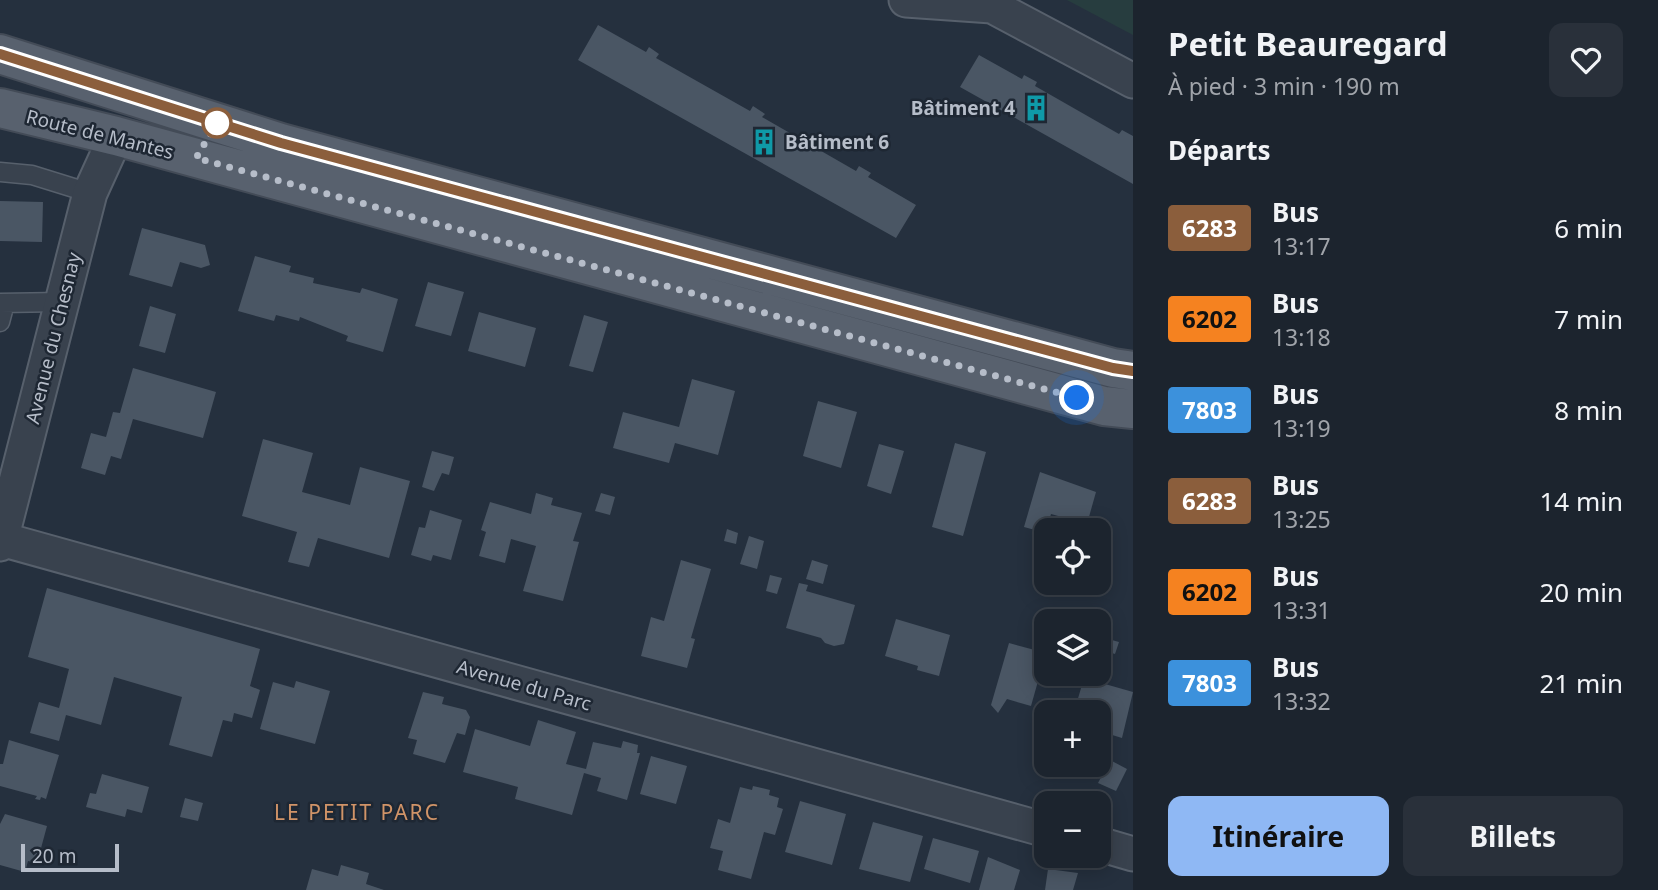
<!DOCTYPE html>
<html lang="fr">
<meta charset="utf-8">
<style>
body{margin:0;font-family:"Noto Sans",sans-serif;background:#29303a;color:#f1f3f6;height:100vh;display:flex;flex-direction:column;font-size:26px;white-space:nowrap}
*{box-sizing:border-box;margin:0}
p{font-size:23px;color:#a0a4aa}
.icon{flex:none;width:38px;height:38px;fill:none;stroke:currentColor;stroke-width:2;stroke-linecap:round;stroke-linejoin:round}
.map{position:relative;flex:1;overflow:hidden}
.drawer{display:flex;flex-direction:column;background:#1c242e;width:525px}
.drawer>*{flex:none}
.badge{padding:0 14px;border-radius:5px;font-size:24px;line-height:46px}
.controls{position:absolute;left:1034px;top:518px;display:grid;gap:14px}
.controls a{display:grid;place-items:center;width:77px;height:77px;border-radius:14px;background:#1c242e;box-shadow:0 4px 18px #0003,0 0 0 2px #3a414a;font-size:35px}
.scale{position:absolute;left:21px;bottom:18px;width:98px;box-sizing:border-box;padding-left:7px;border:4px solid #b6bdc9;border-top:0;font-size:19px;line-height:24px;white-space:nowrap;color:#b6bdc9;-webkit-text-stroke:5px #1e2733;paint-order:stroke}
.you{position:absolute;width:35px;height:35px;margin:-18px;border:5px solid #fff;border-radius:50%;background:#1a73e8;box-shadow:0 0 0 10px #1a73e833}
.map>.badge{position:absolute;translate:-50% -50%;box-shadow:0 0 0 4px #fff}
h2{padding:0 35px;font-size:26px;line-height:63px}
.round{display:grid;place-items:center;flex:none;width:74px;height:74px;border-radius:14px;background:#29303a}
.head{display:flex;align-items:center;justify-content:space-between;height:119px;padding:0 35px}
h1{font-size:33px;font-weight:700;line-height:52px}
.primary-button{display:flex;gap:14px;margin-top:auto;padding:14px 35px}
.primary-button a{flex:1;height:80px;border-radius:14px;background:#8fb8f4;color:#111;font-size:28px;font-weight:700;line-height:80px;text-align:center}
.primary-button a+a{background:#29303a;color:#f1f3f6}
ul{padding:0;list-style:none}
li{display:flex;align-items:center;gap:21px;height:91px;padding:0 35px}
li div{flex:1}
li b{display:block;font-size:26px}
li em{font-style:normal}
li .badge{min-width:77px;font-weight:700;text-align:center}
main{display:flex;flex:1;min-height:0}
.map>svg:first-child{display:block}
</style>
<main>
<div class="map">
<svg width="1133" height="890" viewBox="0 0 1133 890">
<rect width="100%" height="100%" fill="#25303e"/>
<!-- green -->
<path fill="#273d3f" d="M1067 0H1133V35Z"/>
<!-- building -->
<path fill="#4a5664" d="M598 25 646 52 649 47 659 54 656 58 750 111 753 106 765 114 762 117 856 171 859 166 871 173 868 177 916 205 896 238 578 60Z
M979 55 1022 79 1024 75 1037 82 1035 86 1119 134 1122 130 1133 136V184L960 87Z
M0 201 43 202 42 242 0 241Z
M142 228 205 245 210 265 201 268 180 262 172 287 129 275Z
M255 256 291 266 289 272 314 278 313 283 360 293 362 288 398 299 383 352 346 341 348 336 300 317 299 321 276 315 274 321 238 311Z
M428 282 464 292 451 336 415 326Z
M150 306 176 314 165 353 139 346Z
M479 312 536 328 525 367 468 351Z
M584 315 608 322 593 372 569 366Z
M133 368 216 392 203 438 133 419 121 459 111 456 105 475 81 468 91 433 106 437 113 412 120 413Z
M692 379 735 391 718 455 675 443 669 463 613 448 623 412 679 427Z
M818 401 857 412 841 468 803 456Z
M263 439 313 453 302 492 328 499 350 505 360 467 410 481 389 558 318 538 309 567 288 562 297 532 242 516Z
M955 443 986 452 963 536 932 527Z
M879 444 904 451 891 494 867 486Z
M432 451 454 457 449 475 442 473 434 491 422 487Z
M1040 472 1096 492 1087 524 1051 514 1046 533 1024 527Z
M536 493 553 498 551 505 582 513 573 541 579 542 563 601 523 591 536 546 511 539 505 563 479 556 486 532 481 530 490 502 531 514Z
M601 493 615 497 610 515 595 511Z
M430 510 462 520 451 560 433 555 431 561 411 555 419 527 425 528Z
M727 529 738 533 736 544 724 541Z
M749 536 764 541 757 569 740 564Z
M681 560 711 569 691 638 695 639 687 668 641 656 651 617 664 621Z
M812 560 828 565 823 584 806 579Z
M770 575 782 578 777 594 766 591Z
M799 583 808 585 806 591 855 605 844 644 834 646 825 643 821 638 786 628Z
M47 588 260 649 250 686 260 690 252 718 234 713 232 722 223 720 212 757 169 745 182 697 114 677 101 725 66 715 59 741 30 733 39 702 59 708 69 669 28 657Z
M896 619 950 635 939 676 917 670 918 666 885 656Z
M1101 637 1119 642 1115 654 1099 649Z
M1009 643 1046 653 1031 706 1007 699 998 713 991 705Z
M1084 678 1133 692 1122 738 1099 731V712H1074Z
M296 681 330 691 315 744 260 729 273 682 294 688Z
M423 692 444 697 442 704 466 710 470 717 465 735 457 733 445 763 413 754 417 740 408 738Z
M538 720 576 732 566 764 586 769 593 742 621 748 623 741 638 745 637 753H640L627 800 597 791 601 778 584 773 572 815 515 799 518 787 463 772 475 729 530 746Z
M9 740 59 755 46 799 41 797 40 800 35 799 37 796 0 786V764H3Z
M651 756 687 766 676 804 640 794Z
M1110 760 1127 769 1116 791 1098 783Z
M102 774 149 787 142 813 127 809 125 817 86 807 90 793 96 794Z
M753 786 770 790 769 795 779 798 777 807 783 809 775 835 764 832 751 879 718 870 723 851 710 848 718 819 730 823 740 787 752 790Z
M185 798 203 803 198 821 180 817Z
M800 801 846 814 832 865 785 852Z
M5 814 47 826 37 863 28 861 25 872 0 865V824Z
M873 822 923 836 910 882 859 869Z
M933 838 979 851 970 883 924 869Z
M988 857 1020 870 1014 890H979Z
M341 865 369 873 366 884 384 890H306L312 869 338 876Z
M1048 869 1078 873 1073 890H1045Z"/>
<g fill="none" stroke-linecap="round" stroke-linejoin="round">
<!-- service casing -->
<g stroke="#57606c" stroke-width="21">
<path id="service" d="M0 172 32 175 90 193
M0 303 62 302
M0 322 5 303"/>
</g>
<!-- minor casing -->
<g stroke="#57606c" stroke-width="37">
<path id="minor" d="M906 0 992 6 1133 81
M1 539 1046 830
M0 544 90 193 116 136
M1099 844 1133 854"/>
</g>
<!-- primary casing -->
<g stroke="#434b57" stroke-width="42">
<path id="primary" d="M0 54 281 143 1113 368 1133 371
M0 108 116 136 1104 406 1133 409"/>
</g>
<!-- service -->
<use href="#service" stroke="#39424e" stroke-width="18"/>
<!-- minor -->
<use href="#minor" stroke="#39424e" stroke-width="33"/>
<!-- primary -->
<use href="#primary" stroke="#58616e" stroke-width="38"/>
</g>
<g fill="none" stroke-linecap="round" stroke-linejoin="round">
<!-- line casing -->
<g stroke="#fff" stroke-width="16">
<path id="line" d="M0 54 281 143 1113 368 1133 371"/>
</g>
<!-- line -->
<use href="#line" stroke="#8b5e3c" stroke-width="10"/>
<!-- walk -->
<path stroke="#b6bdc9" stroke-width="7" stroke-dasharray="0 12.6" d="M217 123 196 158 1077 398"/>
</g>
<!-- icons -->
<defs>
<g id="building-bare" transform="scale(2.1)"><path d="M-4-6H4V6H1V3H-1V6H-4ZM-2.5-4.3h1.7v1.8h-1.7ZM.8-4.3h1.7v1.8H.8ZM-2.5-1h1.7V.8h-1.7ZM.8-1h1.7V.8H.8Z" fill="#0f9aa8" stroke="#1e2733" stroke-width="2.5" paint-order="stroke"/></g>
</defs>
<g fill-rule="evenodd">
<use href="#building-bare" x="1036" y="108"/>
<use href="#building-bare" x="764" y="142"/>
</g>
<!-- markers -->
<circle fill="#fff" stroke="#8b5e3c" stroke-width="3.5" cx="217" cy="123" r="14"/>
<g text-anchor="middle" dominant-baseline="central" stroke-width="5" stroke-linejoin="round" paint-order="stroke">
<!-- poi labels -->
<g font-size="19" font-weight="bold" fill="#b6bdc9" stroke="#1e2733" text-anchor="end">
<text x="1015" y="108">Bâtiment 4</text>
<text x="785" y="142" text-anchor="start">Bâtiment 6</text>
</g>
<!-- street labels -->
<g font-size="19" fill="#b6bdc9" stroke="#1e2733">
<text transform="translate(100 134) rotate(14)">Route de Mantes</text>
<text transform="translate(53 338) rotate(-76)">Avenue du Chesnay</text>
<text transform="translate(524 685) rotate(16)">Avenue du Parc</text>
</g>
<!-- neighbourhood labels -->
<g font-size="21" letter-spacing="2" fill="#d19468" stroke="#1e2733">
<text x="357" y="812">LE PETIT PARC</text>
</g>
</g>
</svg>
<div class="controls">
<a><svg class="icon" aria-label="locate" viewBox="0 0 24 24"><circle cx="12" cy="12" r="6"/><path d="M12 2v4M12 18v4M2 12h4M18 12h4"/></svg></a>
<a><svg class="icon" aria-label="layers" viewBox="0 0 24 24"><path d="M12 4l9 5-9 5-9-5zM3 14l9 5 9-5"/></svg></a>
<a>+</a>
<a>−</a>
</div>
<div class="scale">20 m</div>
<div class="you" style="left:1077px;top:398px"></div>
</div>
<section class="drawer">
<div class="head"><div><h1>Petit Beauregard</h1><p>À pied · 3 min · 190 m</p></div><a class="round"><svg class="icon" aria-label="heart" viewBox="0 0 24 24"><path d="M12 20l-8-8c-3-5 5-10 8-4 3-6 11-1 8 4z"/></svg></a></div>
<h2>Départs</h2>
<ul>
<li><span class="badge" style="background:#8b5e3c;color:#fff">6283</span><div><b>Bus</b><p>13:17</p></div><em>6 min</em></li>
<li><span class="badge" style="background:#f58220;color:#111">6202</span><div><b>Bus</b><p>13:18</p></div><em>7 min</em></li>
<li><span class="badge" style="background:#3c91dc;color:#fff">7803</span><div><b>Bus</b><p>13:19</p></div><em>8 min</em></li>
<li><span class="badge" style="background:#8b5e3c;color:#fff">6283</span><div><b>Bus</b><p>13:25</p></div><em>14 min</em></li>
<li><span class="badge" style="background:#f58220;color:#111">6202</span><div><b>Bus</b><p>13:31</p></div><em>20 min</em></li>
<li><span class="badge" style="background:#3c91dc;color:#fff">7803</span><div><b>Bus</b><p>13:32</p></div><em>21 min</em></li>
</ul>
<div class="primary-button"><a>Itinéraire</a><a>Billets</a></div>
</section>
</main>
